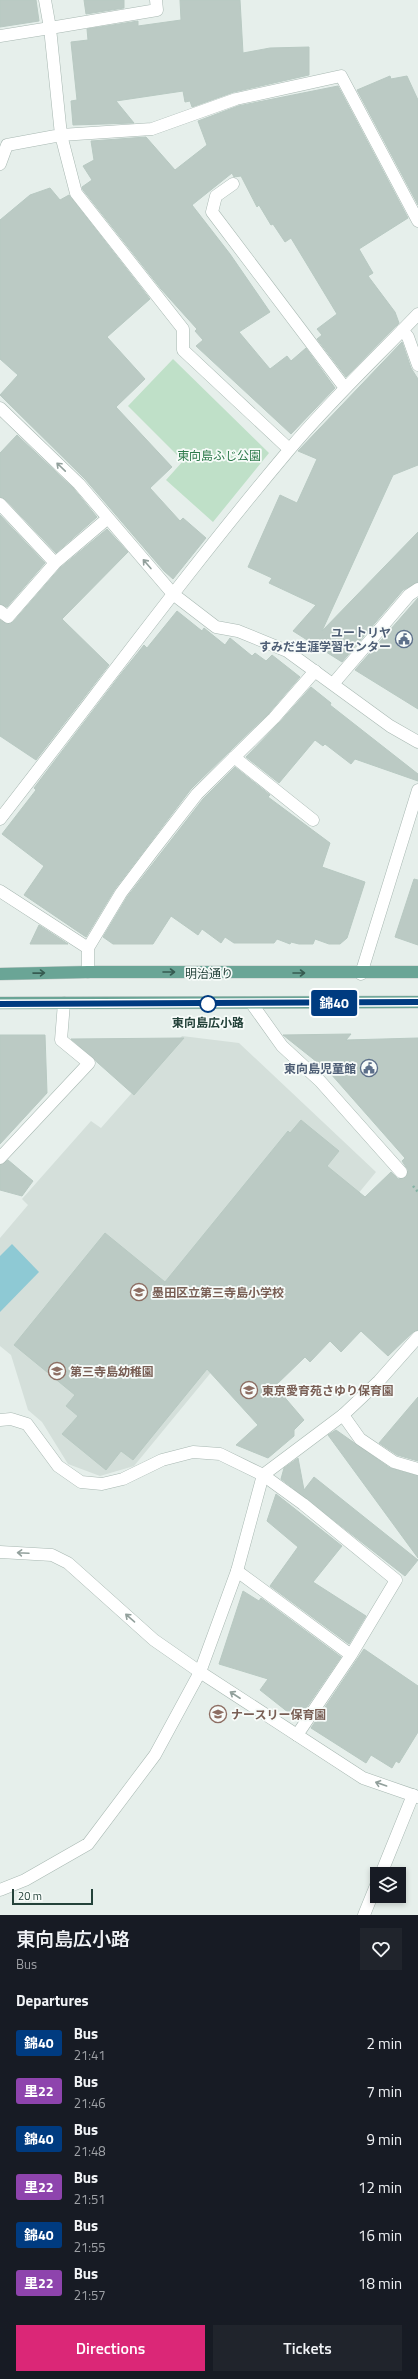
<!DOCTYPE html>
<meta charset="utf-8">
<style>
body{margin:0;font-family:"Titillium Web","Noto Sans JP",sans-serif;background:#20242c;color:#f1f3f6;height:100vh;display:flex;flex-direction:column;font-size:15px;white-space:nowrap}
*{box-sizing:border-box;margin:0}
p{font-size:13px;color:#9ea1a6}
.icon{flex:none;width:22px;height:22px;fill:none;stroke:currentColor;stroke-width:2;stroke-linecap:round;stroke-linejoin:round}
.map{position:relative;height:1915px;overflow:hidden}
.drawer{display:flex;flex-direction:column;background:#171b24;flex:1}
.drawer>*{flex:none}
.badge{padding:0 8px;border-radius:3px;font-size:14px;line-height:26px}
.tools{position:absolute;left:370px;top:1867px;display:grid;gap:8px}
.tools a{display:grid;place-items:center;width:36px;height:36px;border-radius:0px;background:#171b24;box-shadow:0 2px 6px #0003;font-size:20px}
.scale{position:absolute;left:12px;bottom:10px;width:81px;box-sizing:border-box;padding-left:4px;border:2px solid #24423a;border-top:0;font-size:11px;line-height:14px;white-space:nowrap;color:#24423a;-webkit-text-stroke:3px #f7fbf9;paint-order:stroke}
.map>.badge{position:absolute;translate:-50% -50%;box-shadow:0 0 0 2px #fff}
h2{padding:0 16px;font-size:15px;line-height:36px}
.round{display:grid;place-items:center;flex:none;width:42px;height:42px;border-radius:0px;background:#20242c}
.summary{display:flex;align-items:center;justify-content:space-between;height:68px;padding:0 16px}
h1{font-size:19px;font-weight:600;line-height:30px}
.primary-button{display:flex;gap:8px;margin-top:auto;padding:8px 16px}
.primary-button a{flex:1;height:46px;border-radius:0px;background:#db2777;color:#fff;font-size:16px;font-weight:600;line-height:46px;text-align:center}
.primary-button a+a{background:#20242c;color:#f1f3f6}
ul{padding:0;list-style:none}
li{display:flex;align-items:center;gap:12px;height:48px;padding:0 16px}
li div{flex:1}
li b{display:block;font-size:15px}
li em{font-style:normal}
li .badge{min-width:44px;font-weight:700;text-align:center}
.map>svg:first-child{display:block}
</style>
<div class="map">
<svg width="418" height="1915" viewBox="0 0 418 1915">
<rect width="100%" height="100%" fill="#e6efeb"/>
<!-- built -->
<path fill="#d4dfda" d="M182 1036 239 1043 376 1172 134 1466 100 1476 68 1464 42 1422 28 1410 11 1355 0 1346V1238L28 1205 22 1199 91 1121 101 1128Z"/>
<!-- green -->
<path fill="#bfe0c8" d="M173 359 269 453 213 522 166 480 183 461 128 406Z"/>
<!-- water -->
<path fill="#8ec9d4" d="M12 1244 39 1272 0 1312V1256Z"/>
<!-- building -->
<path fill="#bbcac4" stroke="#b8c9c2" d="M0 0H36L39 21 0 27Z
M84 0H124V8L86 14Z
M180 0H240L243 53 270 48 309 47V75L234 92 192 107 190 101 185 102 183 91 116 101 134 123 73 125 71 101 77 100 71 42 88 40 87 29 138 21V26L181 20Z
M390 76 391 79 407 76 418 100V205L357 90Z
M338 86 408 218 359 249 373 273 368 276 395 312 399 323 346 377 317 339 322 335 317 329 337 314 291 238 285 242 273 224 271 225 259 205 257 207 241 176 234 177 232 173 192 205 230 254 270 312 239 332 270 369 287 356 291 361 306 348 335 388 291 434 196 346 203 340 195 331 197 329 161 289 83 190 82 187 92 180 83 166 94 160 91 141 146 137 175 170 207 145 198 121 238 106Z
M50 188 60 200 69 195 150 299 107 337 145 379 116 407 172 467 150 488 180 521 183 518 206 538 173 579 164 571 85 479 0 395 18 375 0 359V220L30 195Z
M402 342 411 368 418 379V465L393 475 322 631 418 532V582L403 590 342 662 293 631 316 605 269 583 272 578 248 567 280 495 297 503 317 459 298 451Z
M17 435 74 489 97 517 56 553 5 499 0 497V453Z
M0 515 45 563 7 607 0 604Z
M107 529 128 552 62 619 109 665 36 760 0 736V620L7 624 13 622 60 568Z
M418 598V709L355 670Z
M177 611 202 631 204 628 225 645 230 638 252 656 255 653 266 661 272 655 300 677 269 713 191 789 115 889 86 937 24 895 44 866 2 834 36 790 34 788 120 675 144 645 147 648Z
M311 687 331 703 330 705 418 774V781L355 759 351 764 325 744 323 746 315 740 279 783 246 757 279 723Z
M235 767 270 795 268 797 330 843 322 867 365 882 347 938 340 944H329L315 939 313 944H299L291 942 290 944 277 939 274 943H234L225 937 221 943 202 929 198 935 171 916 153 944H113L103 937 127 897 203 799Z
M414 879 418 880V945L395 937Z
M39 925 68 944H30Z
M351 1034 346 1040 418 1038V1330L413 1332 388 1356 361 1331 341 1352 330 1341 310 1362 305 1357 275 1386 304 1420 294 1430V1436L268 1458 236 1445 258 1425 207 1369 133 1460 121 1451 106 1470 62 1434 78 1416 66 1406 75 1395 14 1345 105 1233 165 1282 288 1131 290 1133 301 1120 339 1151 327 1166 365 1197 391 1172 398 1179 406 1177 408 1170 402 1161 405 1158 323 1065 322 1066 283 1035Z
M0 1035H45L47 1093 0 1144Z
M184 1038 134 1095 71 1039Z
M8 1160 33 1181 22 1196 0 1190V1165Z
M418 1397V1461L397 1455 379 1443Z
M336 1430 390 1468 418 1476V1558L328 1435Z
M298 1458 304 1490 314 1477 418 1560 405 1576 281 1479 284 1468Z
M276 1494 342 1546 313 1582 366 1616 349 1644 270 1586 298 1547 267 1521Z
M243 1591 259 1601 261 1598 341 1657 298 1720 260 1690 268 1679 219 1664Z
M364 1649 418 1686V1732L399 1763 396 1761 392 1768 371 1755 366 1763 311 1728Z"/>
<g fill="none" stroke-linecap="round" stroke-linejoin="round">
<!-- service casing -->
<g stroke="#a8b8b2" stroke-width="13">
<path id="service" d="M61 135 152 129 236 99 341 76 418 221
M0 408 79 484 173 594
M0 504 55 563
M0 611 8 617 55 563 108 518
M234 757 313 820
M0 891 88 948
M88 972V948L121 893 152 852 197 794 274 718 315 671
M252 1004 282 1046 320 1081 401 1172
M0 1158 89 1063 61 1040 64 1003
M343 1415 360 1439 394 1462 418 1469
M263 1475 303 1504 396 1580 351 1655 297 1735
M237 1571 351 1655
M381 1874 413 1795
M364 1915 377 1883"/>
</g>
<!-- minor casing -->
<g stroke="#a8b8b2" stroke-width="13">
<path id="minor" d="M45 0 50 28 157 10 156 0
M0 36 50 28 61 135 76 193 183 329V350L289 449
M0 164 7 145 61 135
M233 184 216 196 212 212 345 388
M402 330 408 337 418 365
M173 594 216 627 238 631 287 651 390 726 418 742
M333 684 409 595 418 589
M0 819C96 696 188 570 289 450 329 402 375 359 418 314
M361 974 418 790
M0 1420 11 1419 27 1424 58 1466 81 1482 102 1484 123 1479 162 1460 193 1452 220 1454 263 1475
M0 1552 52 1555 68 1563 154 1640 200 1672 363 1778 418 1797
M0 1890 25 1880 88 1844 155 1755 200 1672 237 1571 263 1475 343 1415 379 1381 418 1337"/>
</g>
<!-- primary casing -->
<g stroke="#c2cac8" stroke-width="13">
<path id="primary" d="M0 974 88 972H418
M0 1003 418 1002"/>
</g>
<!-- path -->
<path stroke="#86b3a5" stroke-width="2.5" stroke-dasharray="2 3" stroke-linecap="butt" d="M413 1186 418 1192"/>
<!-- service -->
<use href="#service" stroke="#fff" stroke-width="12"/>
<!-- minor -->
<use href="#minor" stroke="#fff" stroke-width="12"/>
<!-- primary -->
<use href="#primary" stroke="#6aa596" stroke-width="12"/>
</g>
<!-- one-way arrows -->
<defs><path id="oneway-shaft" d="M-6 0H5M1.5-3L5.5 0L1.5 3" fill="none" stroke-width="1.6" stroke-linecap="round" stroke-linejoin="round"/></defs>
<g stroke="#92a09c">
<use href="#oneway-shaft" transform="translate(61 467) rotate(-136)"/>
<use href="#oneway-shaft" transform="translate(147 564) rotate(-131)"/>
<use href="#oneway-shaft" transform="translate(23 1553) rotate(-177)"/>
<use href="#oneway-shaft" transform="translate(130 1618) rotate(-139)"/>
<use href="#oneway-shaft" transform="translate(235 1695) rotate(-147)"/>
<use href="#oneway-shaft" transform="translate(381 1784) rotate(-161)"/>
</g>
<g stroke="#365b51">
<use href="#oneway-shaft" transform="translate(169 972)"/>
<use href="#oneway-shaft" transform="translate(39 973) rotate(-1)"/>
<use href="#oneway-shaft" transform="translate(299 973)"/>
</g>
<g fill="none" stroke-linecap="round" stroke-linejoin="round">
<!-- line casing -->
<g stroke="#fff" stroke-width="9">
<path id="line" d="M0 1004 418 1002"/>
</g>
<!-- line -->
<use href="#line" stroke="#003b80" stroke-width="6"/>
</g>
<!-- icons -->
<defs>
<g id="civic-ring" transform="scale(0.9)"><circle r="9.5" fill="#f7fbf9" stroke="#5c6f8a" stroke-width="1.5"/><path d="M-.6-6.5H3V-4.5H.6V-3L4-1V1h2V6H-6V1h2V-1L-.6-3ZM-1.2 2.5V6h2.4V2.5Z" fill="#5c6f8a"/></g>
<g id="school-ring" transform="scale(0.9)"><circle r="9.5" fill="#f7fbf9" stroke="#8d6e63" stroke-width="1.5"/><path d="M0-5L7-2L0 1L-7-2ZM-4 1L0 2.5L4 1V4Q0 6-4 4Z" fill="#8d6e63"/></g>
</defs>
<g fill-rule="evenodd">
<use href="#civic-ring" x="404" y="639"/>
<use href="#civic-ring" x="369" y="1068"/>
<use href="#school-ring" x="139" y="1292"/>
<use href="#school-ring" x="57" y="1371"/>
<use href="#school-ring" x="249" y="1390"/>
<use href="#school-ring" x="218" y="1714"/>
</g>
<!-- markers -->
<circle fill="#fff" stroke="#003b80" stroke-width="2" cx="208" cy="1004" r="8"/>
<g text-anchor="middle" dominant-baseline="central" stroke-width="3.5" stroke-linejoin="round" paint-order="stroke">
<!-- park labels -->
<g font-size="12" fill="#2d7a4b" stroke="#f7fbf9">
<text x="219" y="455">東向島ふじ公園</text>
</g>
<!-- service labels -->
<g font-size="12" font-weight="bold" fill="#4e5e75" stroke="#f7fbf9" text-anchor="end">
<text x="391" y="632">ユートリヤ<tspan x="391" dy="14">すみだ生涯学習センター</tspan></text>
<text x="356" y="1068">東向島児童館</text>
</g>
<!-- street labels -->
<g font-size="12" fill="#24423a" stroke="#f7fbf9">
<text x="209" y="973">明治通り</text>
</g>
<!-- stop labels -->
<g font-size="12" font-weight="bold" fill="#24423a" stroke="#f7fbf9">
<text x="208" y="1022">東向島広小路</text>
</g>
<!-- education labels -->
<g font-size="12" font-weight="bold" fill="#785e54" stroke="#f7fbf9" text-anchor="start">
<text x="152" y="1292">墨田区立第三寺島小学校</text>
<text x="70" y="1371">第三寺島幼稚園</text>
<text x="262" y="1390">東京愛育苑さゆり保育園</text>
<text x="231" y="1714">ナースリー保育園</text>
</g>
</g>
</svg>
<div class="tools">
<a><svg class="icon" aria-label="layers" viewBox="0 0 24 24"><path d="M12 4l9 5-9 5-9-5zM3 14l9 5 9-5"/></svg></a>
</div>
<div class="scale">20 m</div>
<b class="badge" style="left:334px;top:1003px;background:#003b80;color:#fff">錦40</b>
</div>
<section class="drawer">
<div class="summary"><div><h1>東向島広小路</h1><p>Bus</p></div><a class="round"><svg class="icon" aria-label="heart" viewBox="0 0 24 24"><path d="M12 20l-8-8c-3-5 5-10 8-4 3-6 11-1 8 4z"/></svg></a></div>
<h2>Departures</h2>
<ul>
<li><span class="badge" style="background:#003b80;color:#fff">錦40</span><div><b>Bus</b><p>21:41</p></div><em>2 min</em></li>
<li><span class="badge" style="background:#8e44ad;color:#fff">里22</span><div><b>Bus</b><p>21:46</p></div><em>7 min</em></li>
<li><span class="badge" style="background:#003b80;color:#fff">錦40</span><div><b>Bus</b><p>21:48</p></div><em>9 min</em></li>
<li><span class="badge" style="background:#8e44ad;color:#fff">里22</span><div><b>Bus</b><p>21:51</p></div><em>12 min</em></li>
<li><span class="badge" style="background:#003b80;color:#fff">錦40</span><div><b>Bus</b><p>21:55</p></div><em>16 min</em></li>
<li><span class="badge" style="background:#8e44ad;color:#fff">里22</span><div><b>Bus</b><p>21:57</p></div><em>18 min</em></li>
</ul>
<div class="primary-button"><a>Directions</a><a>Tickets</a></div>
</section>
